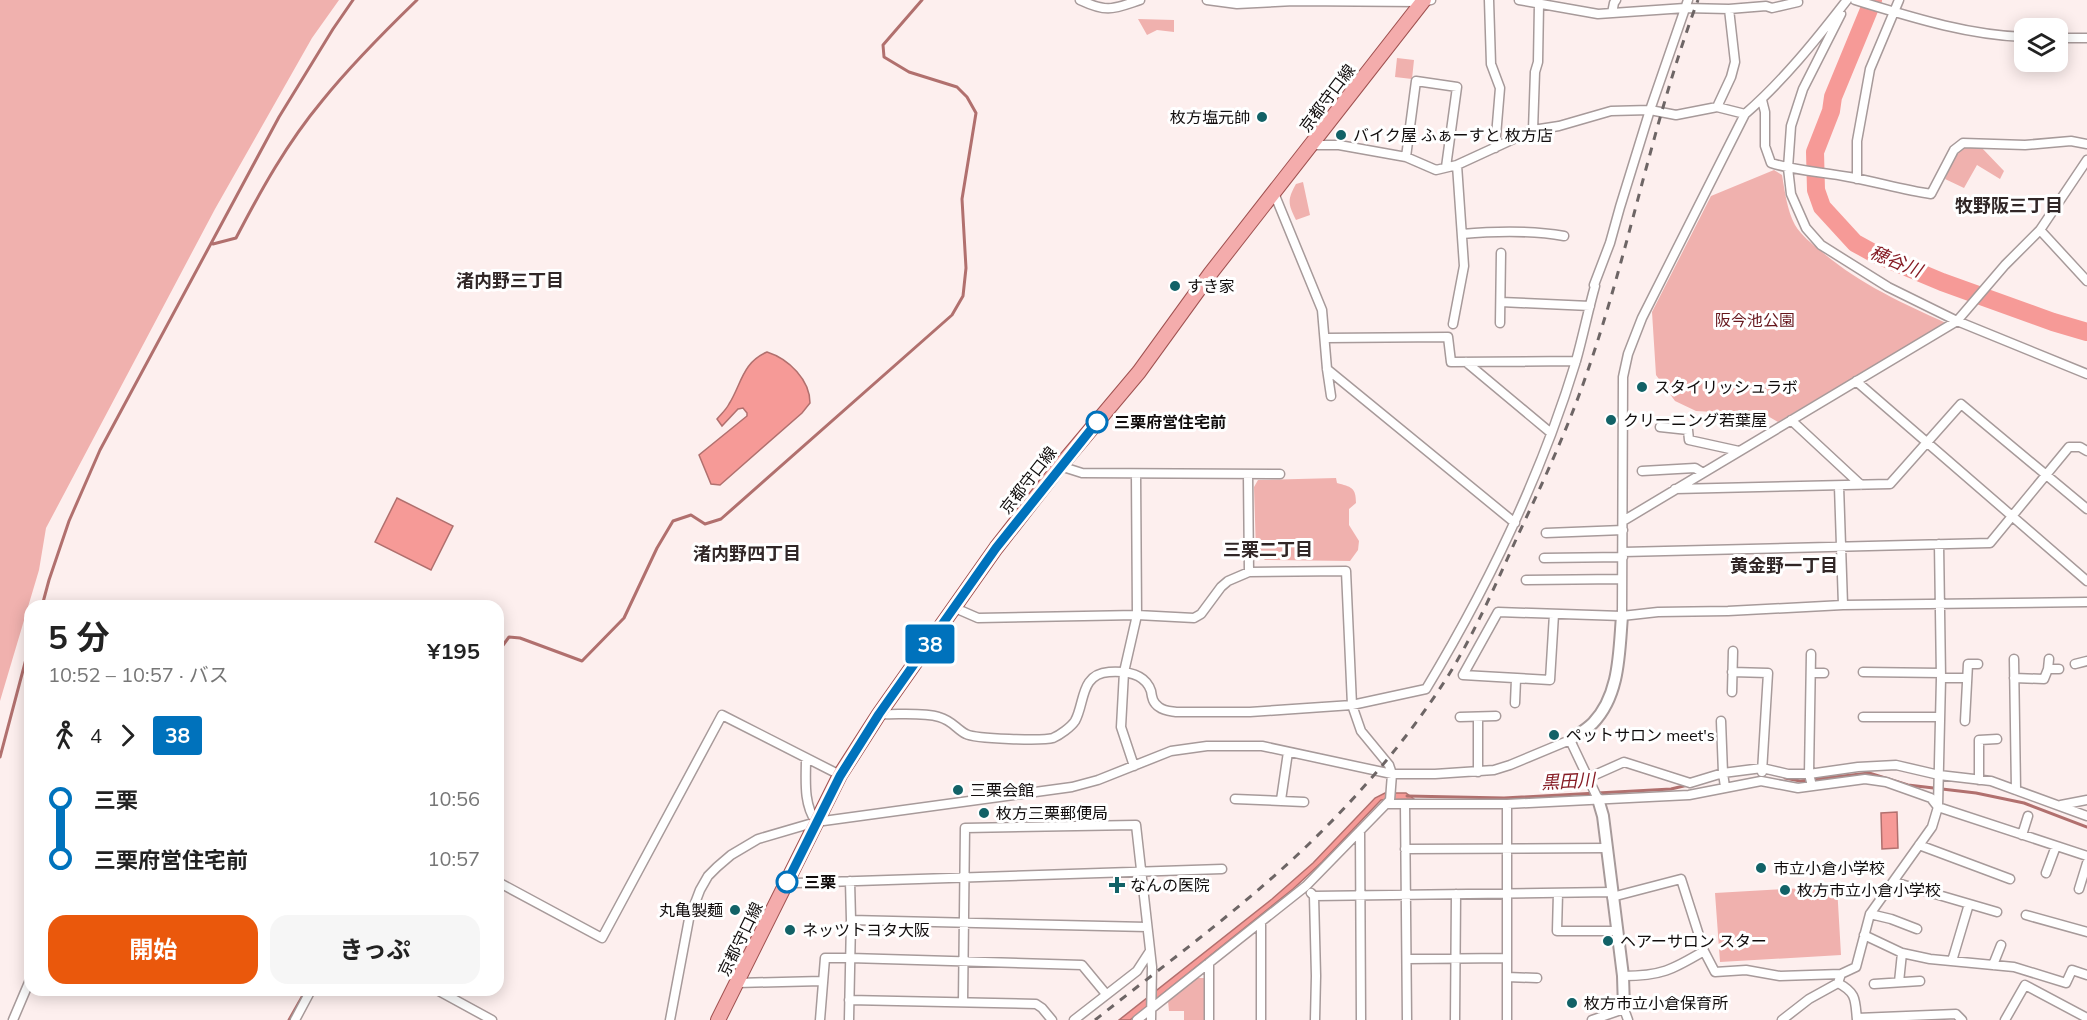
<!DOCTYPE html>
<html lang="ja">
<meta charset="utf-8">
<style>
body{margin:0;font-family:Mulish,"Noto Sans JP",sans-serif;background:#f6f6f6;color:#222;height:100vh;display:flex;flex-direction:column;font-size:22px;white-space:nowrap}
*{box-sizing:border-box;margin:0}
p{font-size:20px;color:#767676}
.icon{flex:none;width:33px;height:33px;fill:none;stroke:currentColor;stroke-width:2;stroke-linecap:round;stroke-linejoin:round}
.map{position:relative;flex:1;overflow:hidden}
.drawer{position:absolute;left:24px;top:600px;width:480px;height:396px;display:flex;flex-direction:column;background:#fff;border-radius:18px;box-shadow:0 3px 15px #0003}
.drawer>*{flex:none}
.badge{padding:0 12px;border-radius:4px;font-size:21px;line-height:39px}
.fabs{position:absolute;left:2014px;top:18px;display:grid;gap:12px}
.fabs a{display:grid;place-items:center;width:54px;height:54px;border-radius:12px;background:#fff;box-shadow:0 3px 15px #0003;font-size:30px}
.map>.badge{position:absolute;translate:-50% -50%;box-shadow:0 0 0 3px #fff}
.legs{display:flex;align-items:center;gap:9px;height:66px;padding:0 24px;font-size:20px}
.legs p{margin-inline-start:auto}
.summary{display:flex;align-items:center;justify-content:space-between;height:102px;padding:0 24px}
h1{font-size:33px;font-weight:700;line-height:45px}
.cta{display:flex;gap:12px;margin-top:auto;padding:12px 24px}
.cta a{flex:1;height:69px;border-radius:18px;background:#ea580c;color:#fff;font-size:24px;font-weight:700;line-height:69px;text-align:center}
.cta a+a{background:#f6f6f6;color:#222}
ul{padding:0 24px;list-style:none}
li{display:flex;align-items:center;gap:21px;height:60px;font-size:22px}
li i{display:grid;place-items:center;width:9px;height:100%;margin:0 8px;background:currentColor}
li i::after{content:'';width:15px;height:15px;margin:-8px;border:4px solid;border-radius:50%;background:#fff}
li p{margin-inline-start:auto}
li:first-child i{background:linear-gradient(#0000 50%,currentColor 0)}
li:last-child i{background:linear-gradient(currentColor 50%,#0000 0)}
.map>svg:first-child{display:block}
</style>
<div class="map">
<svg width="2087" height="1020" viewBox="0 0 2087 1020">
<rect width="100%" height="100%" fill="#fdefee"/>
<!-- green -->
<path fill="#f0b1ae" d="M0 0H339L312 38 215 209 46 528 39 570 0 701Z
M1138 19 1174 20V32L1157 30 1147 35Z
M1397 58 1414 60 1412 79 1395 77Z
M1981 147 2004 171 2000 179 1977 165 1964 188 1945 179 1954 158 1963 148Z
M1774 170 1782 175C1785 192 1787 210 1795 225 1801 235 1812 244 1821 251 1858 283 1902 303 1946 323L1778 422 1766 415 1696 411 1675 401 1656 375 1652 312 1711 196Z
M1303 182 1310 215 1296 220C1288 204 1287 200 1296 184Z
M1336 478 1337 483C1351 487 1356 487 1356 503L1349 509V525L1359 541 1358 550 1350 561 1265 560 1256 551 1254 487 1258 480Z
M1837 886 1841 955 1720 962 1715 893Z
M1197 978H1204V1020H1184V1011H1169L1168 1001Z"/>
<!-- water -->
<path fill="#f69a97" stroke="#b1706e" stroke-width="1.5" d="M767 352C789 359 810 380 810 403L802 413 720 485 711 484 699 455 747 416V413L743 408 738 409 722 426 717 419C721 414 726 410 729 404 742 383 742 363 767 352Z
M397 498 453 526 431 570 375 542Z
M1385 793H1406L1414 799 1381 800 1322 862 1293 889 1130 1020H1119L1272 899 1313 863 1375 798Z
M1897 812 1898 848 1882 849 1881 813Z"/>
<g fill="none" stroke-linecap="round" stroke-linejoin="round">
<!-- stream -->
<path stroke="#b1706e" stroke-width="3" d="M213 244 236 238C261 190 287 143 322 101 351 65 384 32 417 0
M42 606 49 580 69 521 100 450 279 117 333 29 353 0
M498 652 509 637 520 638 582 661 624 618 657 548 673 521 691 515 705 524 721 519 952 315 963 296 966 268 962 199 976 113 967 97 957 87 909 72 884 57 883 45 922 0
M0 757 30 644
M1785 778 1800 781 1869 773 1908 785 1976 793 2024 803 2087 827
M1407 796 1504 798 1671 789 1688 785
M289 1020 306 990"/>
<!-- river -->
<path stroke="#f69a97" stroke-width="18" d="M1873 0 1833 97 1831 111 1815 152 1816 190 1822 207 1855 243 1875 254 1942 282 2053 322 2087 332"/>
<!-- minor casing -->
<g stroke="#a79a9a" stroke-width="11">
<path id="minor" d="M1080 0C1108 13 1113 9 1140 0
M1207 0 1237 4 1294 1 1422 2 1431 0
M1489 0 1491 64 1500 88 1495 148
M1519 0 1598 14 1685 8 1729 9 1766 6 1772 8 1798 2
M1855 0C1911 17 1967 35 2025 37
M1729 9 1735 62 1731 77 1717 107 1745 114
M1612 13 1614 3 1616 0
M1841 14 1803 89 1791 126 1788 168 1791 194 1806 228 1821 245 1888 287 1957 321 2087 374
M2058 38H2087
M1762 100 1765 112V146L1771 163C1796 171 1823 172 1849 177 1877 182 1903 190 1931 194L1954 150 1963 143 2025 145 2071 141 2087 144
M1533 130 1535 72 1538 62 1539 4
M1313 145H1339L1406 157 1436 170 1457 165 1533 130 1559 126 1611 111 1650 110 1676 115 1717 107
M1406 157 1416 81 1457 87 1446 167
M1857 179V141L1870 69 1899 0
M1274 193 1322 310 1327 369 1331 396
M2040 230 2087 281
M1462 234C1497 231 1530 230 1564 236
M1501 302 1590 306
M1500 323 1501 253
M1453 324 1464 266 1457 165
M1326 338 1448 337 1451 362 1576 361
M1466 362 1551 433
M1327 369 1515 523
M1856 381 2087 581
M1791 420 1861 485
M1660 427 1688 430 1689 440 1739 451
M1060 466 1082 473 1280 474
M1642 471 1695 468 1703 473
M1248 474 1249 572
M1839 486 1843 605
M1675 489 1890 484 1961 404 2087 509
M1623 521 1957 321 2005 265 2040 230 2087 160
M1546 533 1623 530
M1623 552 1990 543 2069 447H2080L2087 451
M1544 558 1623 557
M1526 580 1622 579
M955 608 978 618 1137 615 1194 618 1201 614 1221 587 1228 581 1249 572 1346 571 1352 705 1361 731 1389 765 1392 774 1390 800 1306 886 1137 1020
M1554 614 1550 680 1463 675 1498 612 1622 616 1658 612 1728 611 1843 605 2087 602
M1622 616 1623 377 1628 354 1642 318 1745 114C1783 81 1816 40 1847 0
M1811 654 1809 774 1812 786
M2014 659 2016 790
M2075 664 2087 661
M2048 669H2059
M1732 672 1768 673 1762 772
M1863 672 1941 673
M1811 673H1824
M1941 678H1967
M2014 678 2044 679 2048 669 2049 659
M1732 692 1733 651
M1515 703 1516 679
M879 714C897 715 923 712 939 717 953 721 956 729 966 734 975 739 1043 741 1053 738 1060 735 1071 727 1075 721 1085 703 1080 674 1109 672 1125 671 1145 673 1151 691 1152 698 1153 703 1159 707 1164 711 1170 711 1176 712H1250L1352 705 1426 689C1488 586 1541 476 1576 361 1583 336 1588 311 1595 286L1594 285 1610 243 1620 207 1650 110 1688 0
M1460 717 1496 716
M1478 717V772
M1863 717H1940
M1721 721 1723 773 1725 787
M1965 721 1968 664H1978
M806 758C806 780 803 803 816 822
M1134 766 1121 727 1124 672 1137 615 1136 474
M1588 778 1624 762 1690 783 1723 773 1762 768 1788 774H1809L1858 767 1896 765 1939 775 1991 781 2087 816
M1979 780V740L1997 739
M1235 799 1304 802
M1281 800 1288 752
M1387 804H1507L1689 795 1761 781 1798 788 1865 779 1886 782 1931 798 1938 807 2087 856
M1405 804 1407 1020
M1507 804V1020
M2061 805 2087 800
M1360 831 1361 1020
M2022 835 2028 816
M1919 845 2010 879
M1405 849 1607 848
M2046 873 2056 846
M498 882 602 938 722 715 840 775
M787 882 796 883 1222 869
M1894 882 1997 912
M2079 889 2087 863
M1311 893 1314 896 1316 976 1315 1020
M1558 893 1557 931H1617
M1314 896 1611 892
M1612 897 1681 879 1704 951 1715 972 1746 970 1780 976 1841 974 1856 967 1870 914 1932 827 1938 807 1941 678 1939 544
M1870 914 1891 919 1917 929
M2026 915 2087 932
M851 920 1147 927
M1261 922V1020
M1864 935 1902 953 1930 959 2014 967 2066 983 2072 970 2087 975
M1407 959 1507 958
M1952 961 1969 904
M1209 963V1020
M1993 965 2001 945
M1623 976C1661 976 1672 970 1704 951
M1507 977 1537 978
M1899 982 1902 953
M737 983 822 981
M1838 983C1857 993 1855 1000 1857 1020
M1874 984 1920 981
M437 990 492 1020
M849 1000 1036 1004 1042 1008 1052 1020
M963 1002 965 828 1136 825 1152 967 1151 1020
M1857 1018 1956 1014 1962 1020
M13 1020 30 980
M295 1020 311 990
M670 1020 689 919 700 890 708 876 717 867 731 855 758 839 816 822 1072 787 1098 780 1171 751 1207 746H1262L1392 774H1435L1494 770 1510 765 1570 740 1598 799
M820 1020 825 958H850L1082 965 1106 994
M849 1020 851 920 850 881
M1074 1020 1137 971 1150 951
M1455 1020 1456 894
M1592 1020 1624 1009 1628 1020
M1782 1020 1809 999 1838 983 1841 974
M2005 1020 2025 985 2087 1018"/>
</g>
<!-- tertiary casing -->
<g stroke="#a79a9a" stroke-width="14">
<path id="tertiary" d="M1570 740C1577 735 1586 730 1593 723 1620 695 1619 652 1622 616
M1598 799 1603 816 1623 976 1624 1009"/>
</g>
<!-- primary casing -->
<g stroke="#9f5150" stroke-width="16">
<path id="primary" d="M718 1020 840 775 879 714 996 548 1060 466 1139 372 1210 274 1424 0"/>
</g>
<!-- minor -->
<use href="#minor" stroke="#fff" stroke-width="8"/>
<!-- tertiary -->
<use href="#tertiary" stroke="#fff" stroke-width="10"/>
<!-- primary -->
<use href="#primary" stroke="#f4acac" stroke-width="14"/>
<!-- rail -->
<path stroke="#6d6565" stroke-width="3" stroke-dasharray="8 8" stroke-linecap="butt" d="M1095 1020C1168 962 1245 906 1312 841 1363 791 1410 736 1448 676 1476 631 1497 581 1519 533 1544 480 1569 426 1588 370 1630 248 1653 120 1698 0"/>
</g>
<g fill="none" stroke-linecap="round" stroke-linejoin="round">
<!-- line-1 casing -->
<g stroke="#fff" stroke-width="14">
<path id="line-1" d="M787 882 840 776 879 714 996 548 1097 422"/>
</g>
<!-- line-1 -->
<use href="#line-1" stroke="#0072bc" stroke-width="9"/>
</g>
<!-- markers -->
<g fill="#126267" stroke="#fff" stroke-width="2">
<circle cx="1262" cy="117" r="6"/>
<circle cx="1341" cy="135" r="6"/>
<circle cx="1175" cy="286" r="6"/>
<circle cx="1642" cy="387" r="6"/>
<circle cx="1611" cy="420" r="6"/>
<circle cx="1554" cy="735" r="6"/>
<circle cx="958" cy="790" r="6"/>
<circle cx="984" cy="813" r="6"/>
<circle cx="1761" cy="868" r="6"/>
<path d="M1114 876h6v6h6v6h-6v6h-6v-6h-6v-6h6z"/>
<circle cx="1785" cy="890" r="6"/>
<circle cx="735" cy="910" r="6"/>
<circle cx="790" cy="930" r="6"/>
<circle cx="1608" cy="941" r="6"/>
<circle cx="1572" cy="1003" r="6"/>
</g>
<g fill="#fff" stroke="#0072bc" stroke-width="3">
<circle cx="1097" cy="422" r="10"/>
<circle cx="787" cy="882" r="10"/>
</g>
<g text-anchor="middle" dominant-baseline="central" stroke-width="6" stroke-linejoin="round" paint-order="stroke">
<!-- street labels -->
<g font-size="16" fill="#110d0d" stroke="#fff">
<text transform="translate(1327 98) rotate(-53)">京都守口線</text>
<text transform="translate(1028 480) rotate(-52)">京都守口線</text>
<text transform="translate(740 939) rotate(-64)">京都守口線</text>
</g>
<!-- poi labels -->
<g font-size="16" fill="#110d0d" stroke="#fff" text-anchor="start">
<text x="1250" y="117" text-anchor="end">枚方塩元帥</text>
<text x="1353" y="135">バイク屋 ふぁーすと 枚方店</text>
<text x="1187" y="286">すき家</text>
<text x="1654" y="387">スタイリッシュラボ</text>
<text x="1623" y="420">クリーニング若葉屋</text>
<text x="1566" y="735">ペットサロン meet's</text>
<text x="970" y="790">三栗会館</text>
<text x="996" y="813">枚方三栗郵便局</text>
<text x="1773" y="868">市立小倉小学校</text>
<text x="1130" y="885">なんの医院</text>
<text x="1797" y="890">枚方市立小倉小学校</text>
<text x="723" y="910" text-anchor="end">丸亀製麺</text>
<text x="802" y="930">ネッツトヨタ大阪</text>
<text x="1620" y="941">ヘアーサロン スター</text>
<text x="1584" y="1003">枚方市立小倉保育所</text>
</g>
<!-- park labels -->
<g font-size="16" fill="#66161c" stroke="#fff">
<text x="1755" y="320">阪今池公園</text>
</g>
<!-- stop labels -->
<g font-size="16" font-weight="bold" fill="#110d0d" stroke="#fff" text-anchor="start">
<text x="1114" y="422">三栗府営住宅前</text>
<text x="804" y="882">三栗</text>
</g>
<!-- neighbourhood labels -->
<g font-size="18" font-weight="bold" fill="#312727" stroke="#fff">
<text x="2009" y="205">牧野阪三丁目</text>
<text x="510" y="280">渚内野三丁目</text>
<text x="1268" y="549">三栗二丁目</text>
<text x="747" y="553">渚内野四丁目</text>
<text x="1784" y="565">黄金野一丁目</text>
</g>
<!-- water labels -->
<g font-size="18" font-style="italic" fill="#861c25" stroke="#fff">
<text transform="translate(1896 261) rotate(22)">穂谷川</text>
<text transform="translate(1568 781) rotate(-3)">黒田川</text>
</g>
</g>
</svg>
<div class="fabs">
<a><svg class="icon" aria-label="layers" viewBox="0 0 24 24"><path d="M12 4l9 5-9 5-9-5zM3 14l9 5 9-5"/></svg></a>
</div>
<b class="badge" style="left:930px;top:644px;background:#0072bc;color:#fff">38</b>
<section class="drawer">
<div class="summary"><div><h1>5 分</h1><p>10:52 – 10:57 · バス</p></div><b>¥195</b></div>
<div class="legs"><svg class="icon" aria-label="walk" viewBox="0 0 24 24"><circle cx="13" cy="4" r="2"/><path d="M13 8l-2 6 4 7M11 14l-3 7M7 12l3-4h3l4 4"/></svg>4<svg class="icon" aria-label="forward" viewBox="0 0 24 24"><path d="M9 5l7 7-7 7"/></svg><b class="badge" style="background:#0072bc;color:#fff">38</b></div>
<ul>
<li><i style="color:#0072bc"></i><b>三栗</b><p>10:56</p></li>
<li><i style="color:#0072bc"></i><b>三栗府営住宅前</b><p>10:57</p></li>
</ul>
<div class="cta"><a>開始</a><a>きっぷ</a></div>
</section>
</div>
